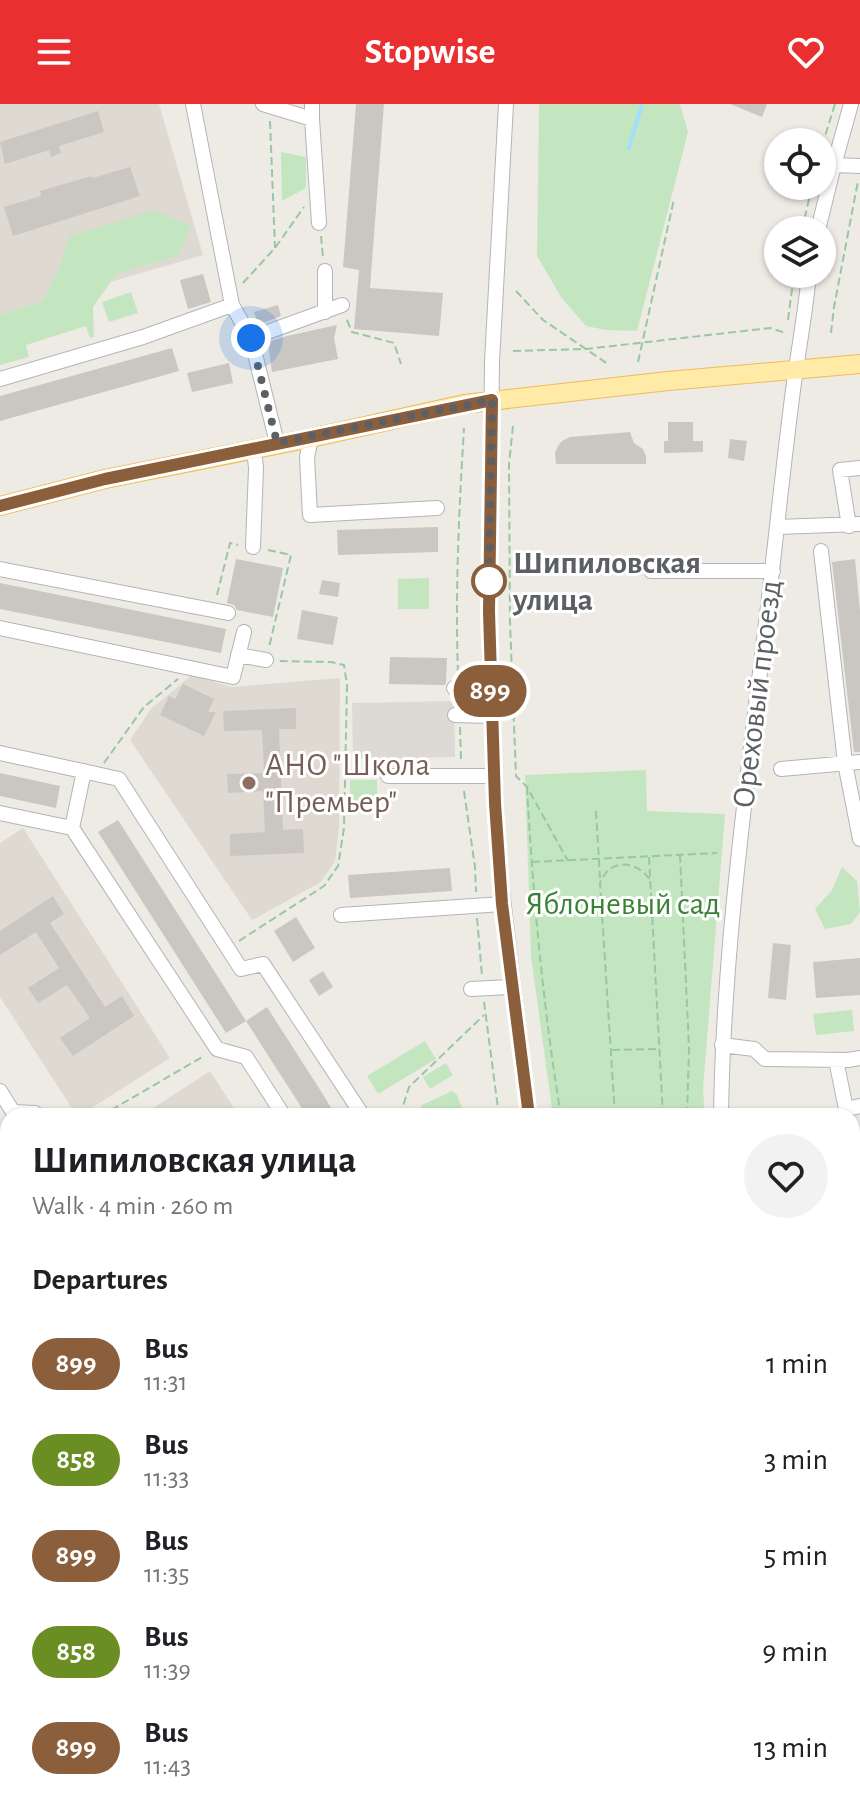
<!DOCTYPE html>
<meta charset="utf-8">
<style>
body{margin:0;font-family:"Alegreya Sans",sans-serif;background:#f2f2f2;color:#202124;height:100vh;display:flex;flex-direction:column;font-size:30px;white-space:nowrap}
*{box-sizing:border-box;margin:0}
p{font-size:26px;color:#757577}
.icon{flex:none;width:44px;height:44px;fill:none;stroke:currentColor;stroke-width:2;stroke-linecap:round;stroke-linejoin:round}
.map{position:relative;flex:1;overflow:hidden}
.sheet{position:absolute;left:0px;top:1004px;width:860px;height:704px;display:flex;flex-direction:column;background:#fff;border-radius:24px 24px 0 0;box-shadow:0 2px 6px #0004}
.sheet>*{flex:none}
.badge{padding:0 16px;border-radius:26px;font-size:28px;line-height:52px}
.tools{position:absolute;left:764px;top:24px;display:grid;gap:16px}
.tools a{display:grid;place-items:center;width:72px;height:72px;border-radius:50%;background:#fff;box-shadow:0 2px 6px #0004;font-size:40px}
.you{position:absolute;width:40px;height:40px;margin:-20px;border:6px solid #fff;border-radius:50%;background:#1a73e8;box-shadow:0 0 0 12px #1a73e833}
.map>.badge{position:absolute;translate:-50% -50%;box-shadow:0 0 0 4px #fff}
h2{padding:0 32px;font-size:30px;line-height:72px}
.round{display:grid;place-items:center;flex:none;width:84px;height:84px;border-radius:42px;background:#f2f2f2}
.overview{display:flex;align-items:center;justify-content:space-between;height:136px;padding:0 32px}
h1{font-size:38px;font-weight:700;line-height:60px}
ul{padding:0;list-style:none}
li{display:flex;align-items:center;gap:24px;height:96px;padding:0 32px}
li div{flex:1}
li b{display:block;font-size:30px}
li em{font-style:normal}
li .badge{min-width:88px;font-weight:700;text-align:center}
header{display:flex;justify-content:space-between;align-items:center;height:104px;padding:0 32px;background:#e92f30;color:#fff;font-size:36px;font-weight:700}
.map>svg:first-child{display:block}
</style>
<header><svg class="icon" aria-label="menu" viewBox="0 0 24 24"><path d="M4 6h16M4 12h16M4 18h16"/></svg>Stopwise<svg class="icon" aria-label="heart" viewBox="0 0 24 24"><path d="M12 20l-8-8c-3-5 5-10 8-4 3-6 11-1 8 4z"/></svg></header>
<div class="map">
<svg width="860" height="1708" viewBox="0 0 860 1708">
<rect width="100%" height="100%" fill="#eeebe4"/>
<!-- industrial -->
<path fill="#dddad6" d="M454 597 455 653 353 655 352 599Z"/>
<!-- education -->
<path fill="#dedad2" d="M0 0H159L203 151 0 210Z
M192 571 231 583 340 574 339 722 335 757 321 778 252 816 130 636 151 605Z
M23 724 170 954 79 1012H77L0 893V739Z
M210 967 239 1012H141Z
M8 1315V1581L0 1583V1317Z
M486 1700H511L513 1708H457Z"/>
<!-- green -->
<path fill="#c3e6c0" d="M539 0H680L688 28 637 227 606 226 586 222 561 193 537 152Z
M281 48 306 53V84L282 97Z
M154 106 191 122 178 152 117 169 93 203 94 233 90 234 86 222 26 241 29 253 0 261V210L43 197 58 167 70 132Z
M131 188 138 209 109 218 102 198Z
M429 474V505H398V475Z
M646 666 647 707 725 710 703 985 705 1012H553L531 852 525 671Z
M350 676H377V709H350Z
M842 763 857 777 860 808 851 820 825 825 815 805 832 786Z
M852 906 854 927 816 931 813 910Z
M425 937 436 955 378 990 367 972Z
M446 959 453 971 430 985 423 973Z
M452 987 457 991 465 1012H422L420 1007 422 1001Z
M0 1435 8 1461V1559L0 1561Z
M8 1594V1675L0 1654V1596Z
M622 1700H653L655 1708H624Z
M718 1700H848L850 1708H720Z"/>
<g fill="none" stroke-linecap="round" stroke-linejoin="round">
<!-- stream -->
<path stroke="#a3deff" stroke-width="4" d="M629 44 642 0"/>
</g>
<!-- building -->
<path fill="#cac6c1" d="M356 0H384L370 184 443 189 439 232 354 225 359 166 343 163Z
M730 0H767L762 13Z
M98 7 104 28 59 42 61 49 51 53 49 46 5 60 0 38Z
M130 63 140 92 13 132 4 103 41 92 40 87 92 72 93 74Z
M203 170 211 198 188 205 180 176Z
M278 201 281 212 258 221 254 208Z
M337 221 334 234 338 255 272 268 268 238 287 232Z
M172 244 179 267 0 317V292Z
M229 259 233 279 192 288 187 269Z
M668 318H693V337H703V348L664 349V337H668Z
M630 328 634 339 643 345 646 352V360H556L555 349 558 342 562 337 570 333Z
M730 335 747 337 744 357 728 354Z
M438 423V448L338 451 337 426Z
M236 455 283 464 273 513 237 506 234 501 227 499Z
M855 455 860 507V648H854L832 458Z
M322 476 340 479 338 493 319 490Z
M0 479 226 525 221 549 0 505Z
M302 506 338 513 333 541 297 535Z
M390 553 447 554 446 578 445 581 389 580Z
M183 580 214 595 208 608H216L204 632 160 611 169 592 175 595Z
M296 604V625H279L283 726 303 725 304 749 230 752V730L265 728 263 687 228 689 227 670 264 669 262 626 224 627 223 607Z
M0 669 60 682 56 704 0 692Z
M118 716 246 917 226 929 98 728Z
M450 764 452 787 350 794 348 771Z
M53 792 64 810 50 819 105 903 122 892 134 912 73 952 60 934 90 914 67 881 38 899 28 884 59 864 36 828 0 851V827Z
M296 813 315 844 293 858 274 827Z
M773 839 791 841 786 896 768 894Z
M860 854V891L816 894 813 858Z
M323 867 333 883 319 892 309 876Z
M267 903 324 992 336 1012H307L246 917Z"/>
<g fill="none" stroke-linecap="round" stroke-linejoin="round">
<!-- minor casing -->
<g stroke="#b1b5b9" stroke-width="16">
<path id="minor" d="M193 0 232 201
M263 0 312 15V0
M506 0 492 258 489 508 490 583 499 761 529 1012
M312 15 319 119
M834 61 860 62
M818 126 834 61 851 0
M325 167V208
M251 234 342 201
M0 275 143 233 232 201 251 234 277 339
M311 334 307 353 310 411 437 404
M849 422 840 366 860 364
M777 423 860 420
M253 443 256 364 254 345
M821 447 845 659 860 735
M0 465 228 509
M651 467H773
M0 524 233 573 244 528
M238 551 266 556
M454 584 490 583
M455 611 491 612
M0 649 119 675 241 865 263 860 363 1012
M781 665 860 658
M84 667 72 724 217 945 246 953 284 1012
M388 672H494
M0 709 72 724
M341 811 502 800
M471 885 512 883
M722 941 754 945 765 955 848 956 860 954
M836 956 846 1005 860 1002
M0 987 13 1008 35 1009 38 1012
M721 1012C723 861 743 710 761 560 772 474 780 388 791 302 796 258 805 214 809 170
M0 1091 8 1103
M852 1098 860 1233
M0 1173 8 1171
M0 1313 8 1311
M852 1553 860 1551
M852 1652 860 1679
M529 1700 532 1708
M595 1700 597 1708
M691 1700 693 1708
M826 1705 827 1708
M104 1708 128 1700
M291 1708 309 1703 311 1708
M371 1708 398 1700"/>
</g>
<!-- major casing -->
<g stroke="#f1bb5a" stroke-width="20">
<path id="major" d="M0 402 105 375 311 334 464 300 668 277 860 260"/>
</g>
<!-- path -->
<path stroke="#99c7a3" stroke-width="2" stroke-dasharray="8 4" stroke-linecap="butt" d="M270 17 275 144
M822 42 835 0
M802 126 812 82
M321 132 323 153
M243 179 275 144 304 103
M516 187 543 216 608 260
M347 216 352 228 394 239 401 260
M788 216 794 170
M831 229 834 203 858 77
M513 247 586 245 770 224 786 229
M638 258 674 95
M513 322 509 360 510 518 516 672 527 683 568 757
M268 446 291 451 269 543
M217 491 230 439 238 441
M458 569C455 487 459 406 464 324
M460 623 461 657
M104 659 144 603 178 575
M527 683C533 793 543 903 561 1012
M464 687 475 763 476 788
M596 707 600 774
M680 751 689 944 687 1012
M649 753 663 1012
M532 758 717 749
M477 814 482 872
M239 837 324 782 338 762 344 724 347 581 344 561 331 558 279 557
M484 898 499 1012
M612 946 657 945
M101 1012 204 952
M400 1012 409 983 484 911
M615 1012 600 779C609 754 637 756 650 776
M0 1589 8 1588
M0 1694 8 1688
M660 1700 662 1708
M739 1700 741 1708
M843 1700 845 1708
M0 1704 8 1700
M718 1708 749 1700"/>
<!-- minor -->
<use href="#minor" stroke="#fff" stroke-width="14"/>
<!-- major -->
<use href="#major" stroke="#ffeaa8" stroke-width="18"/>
</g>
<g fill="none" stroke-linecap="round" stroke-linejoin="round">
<!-- line casing -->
<g stroke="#fff" stroke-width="18">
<path id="line" d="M0 402 105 375 492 296 489 508 495 699 502 800 529 1012"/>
</g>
<!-- line -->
<use href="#line" stroke="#8b5e3c" stroke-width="12"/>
<!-- walk -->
<path stroke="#5c6064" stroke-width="8" stroke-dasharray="0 14.4" d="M251 234 277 339 492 296 489 477"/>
</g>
<!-- markers -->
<circle fill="#fff" stroke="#8b5e3c" stroke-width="4" cx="489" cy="477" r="16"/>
<circle fill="#8d6e63" stroke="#fff" stroke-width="3" cx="249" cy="679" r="8"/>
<g text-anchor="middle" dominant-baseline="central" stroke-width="6" stroke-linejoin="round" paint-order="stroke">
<!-- stop labels -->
<g font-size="32" font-weight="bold" fill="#5c6064" stroke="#fff" text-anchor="start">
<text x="513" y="459">Шипиловская<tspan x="513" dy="37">улица</tspan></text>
</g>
<!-- street labels -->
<g font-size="32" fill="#5c6064" stroke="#fff">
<text transform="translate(757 590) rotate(-83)">Ореховый проезд</text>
</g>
<!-- education labels -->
<g font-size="32" fill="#785e54" stroke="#fff" text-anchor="start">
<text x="265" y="661">АНО "Школа<tspan x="265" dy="37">"Премьер"</tspan></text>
</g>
<!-- park labels -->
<g font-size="32" fill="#378334" stroke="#fff">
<text x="623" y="800">Яблоневый сад</text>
</g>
</g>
</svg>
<div class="tools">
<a><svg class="icon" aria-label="locate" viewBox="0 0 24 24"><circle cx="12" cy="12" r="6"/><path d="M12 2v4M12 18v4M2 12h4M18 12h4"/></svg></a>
<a><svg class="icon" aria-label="layers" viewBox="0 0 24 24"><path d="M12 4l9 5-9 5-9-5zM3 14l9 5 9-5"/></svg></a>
</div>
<div class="you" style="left:251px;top:234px"></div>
<b class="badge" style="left:490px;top:587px;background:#8b5e3c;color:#fff">899</b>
<section class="sheet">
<div class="overview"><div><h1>Шипиловская улица</h1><p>Walk · 4 min · 260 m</p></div><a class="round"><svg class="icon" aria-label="heart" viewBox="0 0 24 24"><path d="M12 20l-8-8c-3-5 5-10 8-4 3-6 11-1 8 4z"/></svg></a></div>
<h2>Departures</h2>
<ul>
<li><span class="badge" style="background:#8b5e3c;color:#fff">899</span><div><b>Bus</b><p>11:31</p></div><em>1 min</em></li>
<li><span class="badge" style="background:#6b8e23;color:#fff">858</span><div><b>Bus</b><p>11:33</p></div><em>3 min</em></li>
<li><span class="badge" style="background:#8b5e3c;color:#fff">899</span><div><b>Bus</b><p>11:35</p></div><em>5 min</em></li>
<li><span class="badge" style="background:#6b8e23;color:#fff">858</span><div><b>Bus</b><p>11:39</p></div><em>9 min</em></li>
<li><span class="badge" style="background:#8b5e3c;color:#fff">899</span><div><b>Bus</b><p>11:43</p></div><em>13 min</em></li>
</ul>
</section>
</div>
